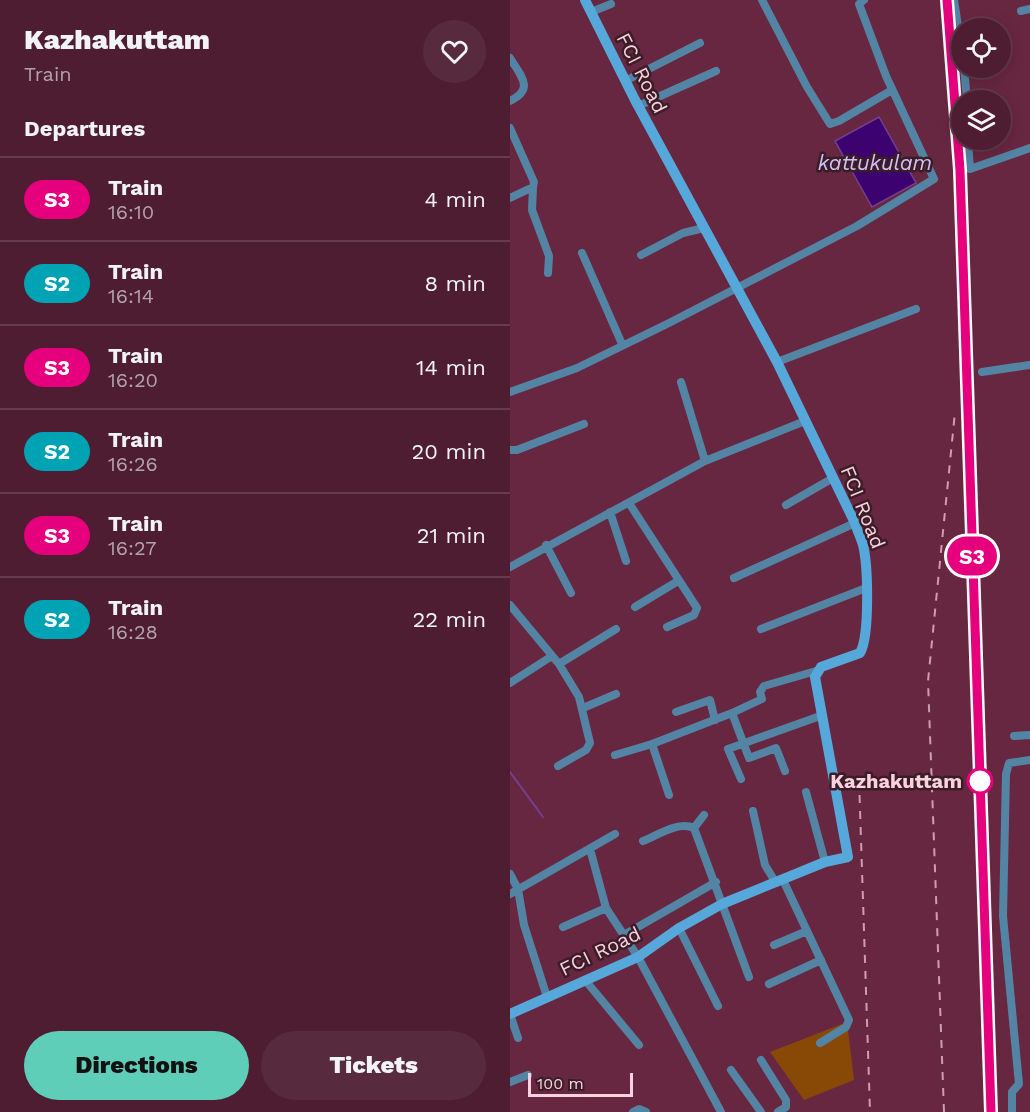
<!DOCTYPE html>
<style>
body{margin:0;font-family:"Work Sans",sans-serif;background:#582a3d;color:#f1f3f6;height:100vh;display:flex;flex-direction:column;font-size:22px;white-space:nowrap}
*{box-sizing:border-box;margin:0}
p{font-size:20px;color:#b3a2ab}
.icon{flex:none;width:33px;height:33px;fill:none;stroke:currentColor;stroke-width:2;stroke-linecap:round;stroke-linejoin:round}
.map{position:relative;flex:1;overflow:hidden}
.side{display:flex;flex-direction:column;background:#4e1d31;width:510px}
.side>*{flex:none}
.badge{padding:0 12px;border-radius:20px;font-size:21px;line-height:39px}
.fabs{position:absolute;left:441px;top:18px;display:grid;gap:12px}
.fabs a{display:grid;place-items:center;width:60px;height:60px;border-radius:50%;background:#4e1d31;box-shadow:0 3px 15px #0003,0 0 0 2px #653b4d;font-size:30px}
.scale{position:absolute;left:18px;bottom:15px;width:105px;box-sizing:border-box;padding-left:6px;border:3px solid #fad1dd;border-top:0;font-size:16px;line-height:21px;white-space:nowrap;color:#fad1dd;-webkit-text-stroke:4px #3b1d28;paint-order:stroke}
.map>.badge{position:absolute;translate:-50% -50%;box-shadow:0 0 0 3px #fff}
h2{padding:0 24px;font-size:22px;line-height:54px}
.round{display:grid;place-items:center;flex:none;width:63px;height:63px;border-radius:32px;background:#582a3d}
.summary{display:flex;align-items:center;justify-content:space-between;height:102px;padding:0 24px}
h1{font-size:28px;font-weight:800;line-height:45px}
.action{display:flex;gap:12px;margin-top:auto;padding:12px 24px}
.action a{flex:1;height:69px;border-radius:36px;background:#5eceb8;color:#111;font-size:24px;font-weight:800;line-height:69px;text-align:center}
.action a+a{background:#582a3d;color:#f1f3f6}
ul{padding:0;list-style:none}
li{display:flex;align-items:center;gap:18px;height:84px;padding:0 24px;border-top:2px solid #653b4d}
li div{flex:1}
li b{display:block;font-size:22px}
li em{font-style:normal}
li .badge{min-width:66px;font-weight:700;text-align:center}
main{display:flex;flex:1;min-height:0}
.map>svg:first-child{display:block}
</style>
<main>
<section class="side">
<div class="summary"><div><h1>Kazhakuttam</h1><p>Train</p></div><a class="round"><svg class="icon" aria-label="heart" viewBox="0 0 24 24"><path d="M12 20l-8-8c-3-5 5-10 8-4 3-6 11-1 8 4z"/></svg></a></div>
<h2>Departures</h2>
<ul>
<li><span class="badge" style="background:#e6007e;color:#fff">S3</span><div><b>Train</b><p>16:10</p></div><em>4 min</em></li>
<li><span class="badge" style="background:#00a3b4;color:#fff">S2</span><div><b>Train</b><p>16:14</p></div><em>8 min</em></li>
<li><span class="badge" style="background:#e6007e;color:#fff">S3</span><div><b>Train</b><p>16:20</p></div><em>14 min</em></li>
<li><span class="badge" style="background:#00a3b4;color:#fff">S2</span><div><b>Train</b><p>16:26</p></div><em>20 min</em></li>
<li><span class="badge" style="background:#e6007e;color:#fff">S3</span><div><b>Train</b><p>16:27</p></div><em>21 min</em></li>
<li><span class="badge" style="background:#00a3b4;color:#fff">S2</span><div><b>Train</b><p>16:28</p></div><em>22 min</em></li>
</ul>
<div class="action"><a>Directions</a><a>Tickets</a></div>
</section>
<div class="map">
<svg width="520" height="1112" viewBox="0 0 520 1112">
<rect width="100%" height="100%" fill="#682741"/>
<!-- green -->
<path fill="#884906" d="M337 1022 344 1080 294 1100 260 1052Z"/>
<!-- water -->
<path fill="#3b0270" stroke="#744091" stroke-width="1.5" d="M369 117 406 183 362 207 325 141Z"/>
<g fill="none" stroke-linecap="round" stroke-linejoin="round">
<!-- stream -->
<path stroke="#744091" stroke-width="2" d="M0 772 33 817"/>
<!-- street -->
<path stroke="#5384a4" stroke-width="8" d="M252 0 297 87 320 124 329 121 382 90
M444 0 452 52
M511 11 520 9
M81 12 101 4
M0 58C11 76 25 89 0 101
M454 68 457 100
M115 81 190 43
M128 106 206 71
M0 128 24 182 23 187 0 198
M458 140 460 169 520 148
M23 187 22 210 39 256 38 273
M72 253 112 344
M131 255 173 233 194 228
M267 362 406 309
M472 372 519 365
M171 382 195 461
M0 392 67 368 159 323 347 226 424 179 376 76 349 4 354 0
M0 450H7L74 424
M119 503 187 608 184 615 157 627
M276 505 323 478
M100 512 116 561
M36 545 61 593
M0 567 195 461 295 421
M224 578 345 523
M0 605 49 664 106 629
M125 607 168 581
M251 629 356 588
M0 683 42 656
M73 708 106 694
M166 712 200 700 205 720
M222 713 252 699 250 692 254 686 306 671
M504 736 520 735
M142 744 159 795
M105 755 142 744 222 713 239 758 266 748 275 771
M48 766 76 750 80 743 69 697 49 664
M231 779 218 749 313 715
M296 792 315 862
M243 811 255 865 266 883
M184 828 194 815
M133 841C148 835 168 821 184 828L239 977
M80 849 96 908 128 957 211 1112
M0 874 8 889 14 925 37 997
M273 880 339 1020 336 1027 310 1043
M0 894 105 834
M53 927 96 908
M169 928 208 1006
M114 935 206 882
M264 945 297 931
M75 980 129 1045
M259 984 311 960
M0 1014 8 1038
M251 1060 276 1100V1107L268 1112
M221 1070 251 1112
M0 1082 18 1075
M123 1112 129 1109 136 1112
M502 1112V1092L509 1084 493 916 496 774 499 763 520 760"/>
<!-- secondary -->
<path stroke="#57a8da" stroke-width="10" d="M0 1014 128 957 169 928 212 904 315 862 338 857 305 677 311 667 350 653C360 636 358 565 353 545 351 538 347 530 345 523L267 362 125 100 75 0"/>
<!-- rail -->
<path stroke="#ce9eae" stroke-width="2" stroke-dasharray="8 8" stroke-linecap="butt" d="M437 0 450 170 481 1112
M349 779 360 1112
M434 1112 418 681 445 412"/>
</g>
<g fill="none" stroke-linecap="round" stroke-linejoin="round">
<!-- line casing -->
<g stroke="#fff" stroke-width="14">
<path id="line" d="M437 0 450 170 481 1112"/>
</g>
<!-- line -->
<use href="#line" stroke="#e6007e" stroke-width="9"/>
</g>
<!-- markers -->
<circle fill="#fff" stroke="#e6007e" stroke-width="3" cx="470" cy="781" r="12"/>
<g text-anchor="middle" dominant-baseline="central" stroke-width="5" stroke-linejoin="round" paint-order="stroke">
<!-- street labels -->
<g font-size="20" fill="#fad1dd" stroke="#3b1d28">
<text transform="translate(132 73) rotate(63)">FCI Road</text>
<text transform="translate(353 507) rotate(68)">FCI Road</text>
<text transform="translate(90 951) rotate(-26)">FCI Road</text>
</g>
<!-- stop labels -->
<g font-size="20" font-weight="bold" fill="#fad1dd" stroke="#3b1d28" text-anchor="end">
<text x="452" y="781">Kazhakuttam</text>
</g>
<!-- water labels -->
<g font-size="21" font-style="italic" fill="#d1c1f7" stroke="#3b1d28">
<text x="365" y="162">kattukulam</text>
</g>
</g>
</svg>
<div class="fabs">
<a><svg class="icon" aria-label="locate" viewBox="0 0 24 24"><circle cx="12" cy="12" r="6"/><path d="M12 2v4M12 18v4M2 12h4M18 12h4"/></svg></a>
<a><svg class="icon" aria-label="layers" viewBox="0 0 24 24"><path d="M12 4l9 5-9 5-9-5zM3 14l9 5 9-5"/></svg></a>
</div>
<div class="scale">100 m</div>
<b class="badge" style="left:462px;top:556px;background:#e6007e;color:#fff">S3</b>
</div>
</main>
